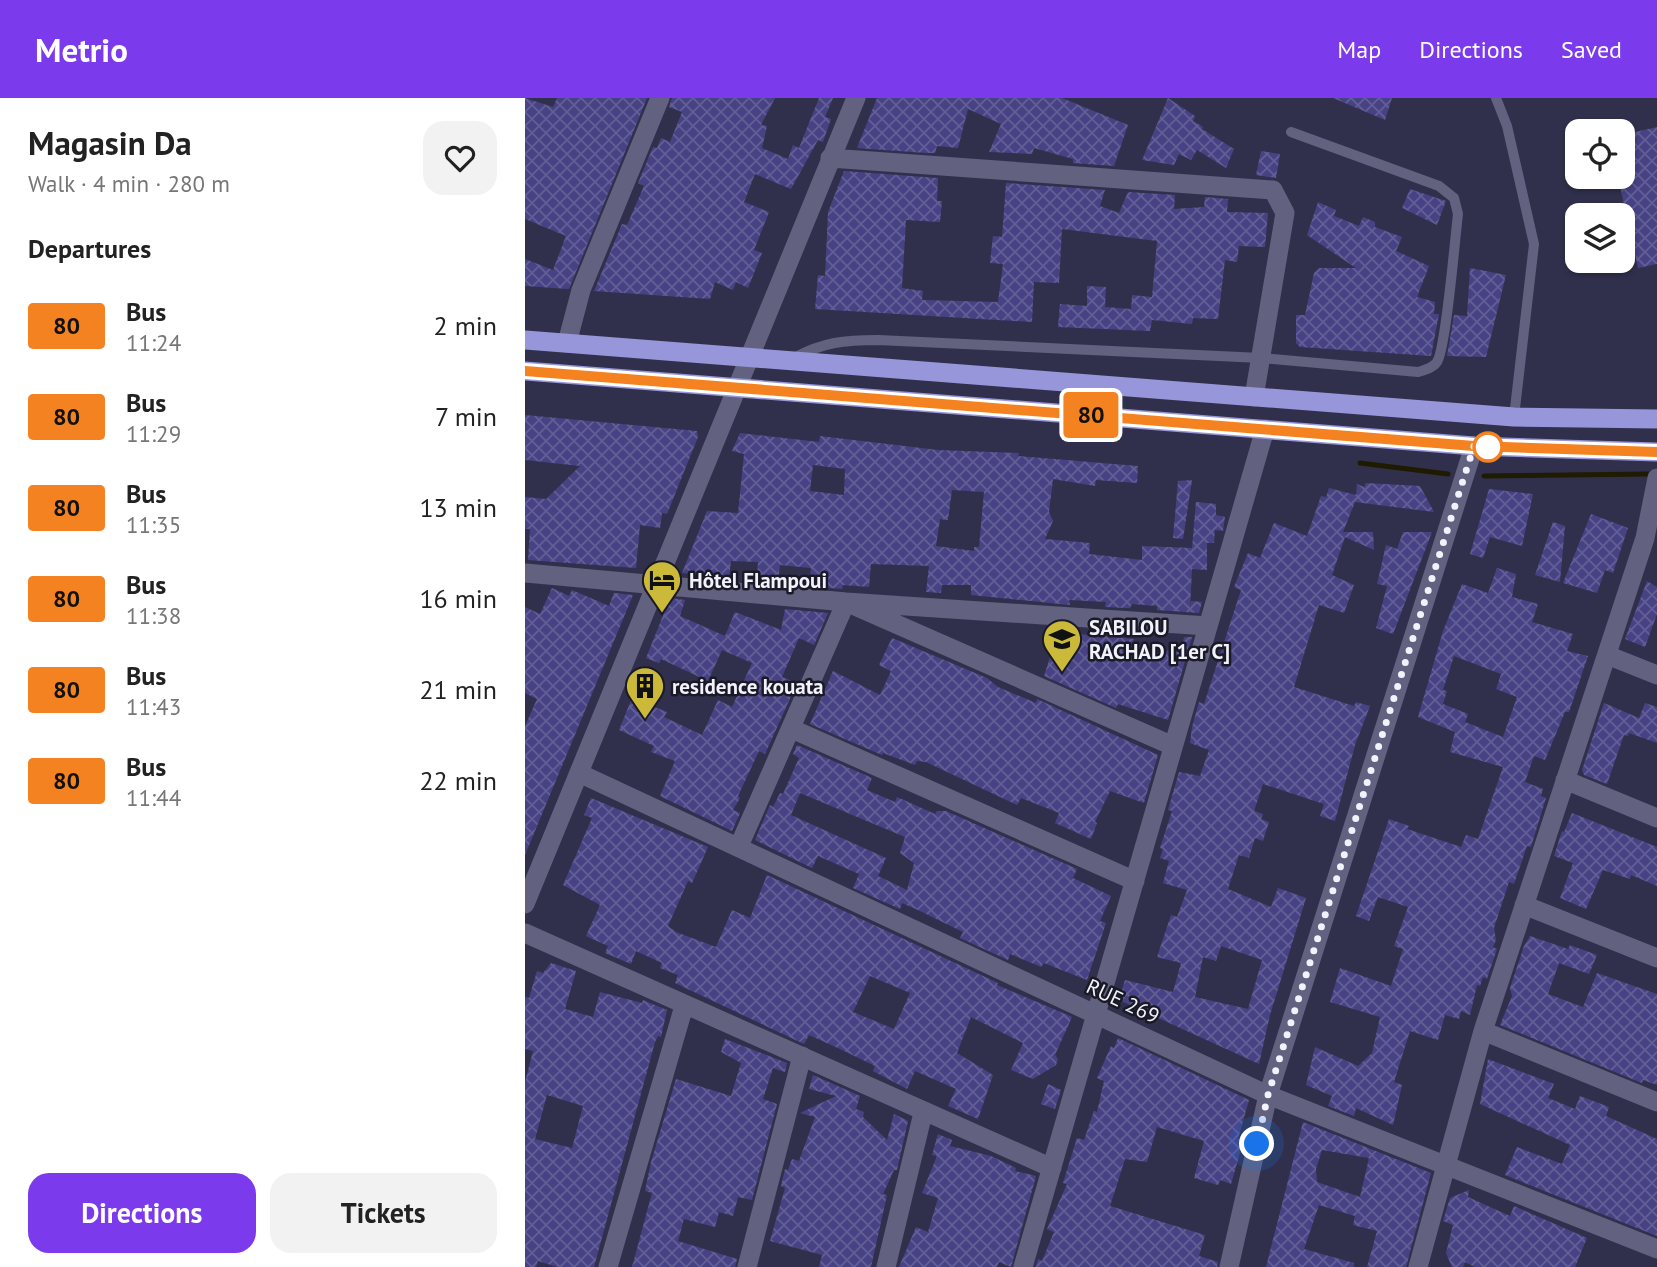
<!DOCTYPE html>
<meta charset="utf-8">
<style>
body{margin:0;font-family:"PT Sans",sans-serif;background:#f2f2f2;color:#222;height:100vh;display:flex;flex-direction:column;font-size:26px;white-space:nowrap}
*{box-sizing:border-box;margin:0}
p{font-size:23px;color:#767676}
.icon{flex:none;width:38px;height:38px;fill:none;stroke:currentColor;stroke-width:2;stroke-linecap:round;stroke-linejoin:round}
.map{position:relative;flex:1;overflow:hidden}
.drawer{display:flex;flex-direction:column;background:#fff;width:525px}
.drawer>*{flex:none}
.badge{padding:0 14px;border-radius:5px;font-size:24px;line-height:46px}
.tools{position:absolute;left:1040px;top:21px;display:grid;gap:14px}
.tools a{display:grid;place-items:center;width:70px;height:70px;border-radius:14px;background:#fff;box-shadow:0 2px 5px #0004;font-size:35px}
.you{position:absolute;width:35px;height:35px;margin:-18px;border:5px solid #fff;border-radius:50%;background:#1a73e8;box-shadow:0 0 0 10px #1a73e833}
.map>.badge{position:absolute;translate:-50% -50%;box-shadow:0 0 0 4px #fff}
h2{padding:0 28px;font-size:26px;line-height:63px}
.round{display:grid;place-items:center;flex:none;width:74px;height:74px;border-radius:21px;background:#f2f2f2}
.overview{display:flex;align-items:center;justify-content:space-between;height:119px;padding:0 28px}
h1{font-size:33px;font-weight:800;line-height:52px}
.cta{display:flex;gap:14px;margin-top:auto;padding:14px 28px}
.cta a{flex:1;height:80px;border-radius:21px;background:#7c3aed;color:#fff;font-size:28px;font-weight:800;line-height:80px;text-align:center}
.cta a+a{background:#f2f2f2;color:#222}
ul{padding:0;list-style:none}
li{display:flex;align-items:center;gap:21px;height:91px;padding:0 28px}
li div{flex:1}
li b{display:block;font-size:26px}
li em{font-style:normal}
li .badge{min-width:77px;font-weight:700;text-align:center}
header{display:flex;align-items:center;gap:42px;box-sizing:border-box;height:98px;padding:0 35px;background:#7c3aed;color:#fff}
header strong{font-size:33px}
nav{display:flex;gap:38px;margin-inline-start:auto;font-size:24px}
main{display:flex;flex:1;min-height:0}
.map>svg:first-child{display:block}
</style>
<header>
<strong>Metrio</strong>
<nav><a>Map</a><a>Directions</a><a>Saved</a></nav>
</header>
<main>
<section class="drawer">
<div class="overview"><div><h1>Magasin Da</h1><p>Walk · 4 min · 280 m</p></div><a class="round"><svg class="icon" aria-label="heart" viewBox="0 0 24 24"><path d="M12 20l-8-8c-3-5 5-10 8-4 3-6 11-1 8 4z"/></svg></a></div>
<h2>Departures</h2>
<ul>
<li><span class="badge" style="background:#f58220;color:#111">80</span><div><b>Bus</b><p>11:24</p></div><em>2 min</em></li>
<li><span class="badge" style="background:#f58220;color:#111">80</span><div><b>Bus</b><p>11:29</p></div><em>7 min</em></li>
<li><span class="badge" style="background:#f58220;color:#111">80</span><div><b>Bus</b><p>11:35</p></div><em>13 min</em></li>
<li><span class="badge" style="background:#f58220;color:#111">80</span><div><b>Bus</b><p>11:38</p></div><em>16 min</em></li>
<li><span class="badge" style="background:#f58220;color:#111">80</span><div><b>Bus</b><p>11:43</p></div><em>21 min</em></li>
<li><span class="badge" style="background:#f58220;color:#111">80</span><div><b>Bus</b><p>11:44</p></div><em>22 min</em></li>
</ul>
<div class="cta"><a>Directions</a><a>Tickets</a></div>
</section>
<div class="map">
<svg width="1132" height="1169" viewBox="0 0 1132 1169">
<defs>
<pattern id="building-cross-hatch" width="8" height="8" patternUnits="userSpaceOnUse" patternTransform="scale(1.75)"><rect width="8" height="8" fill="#474284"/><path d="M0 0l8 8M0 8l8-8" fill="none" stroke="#625e96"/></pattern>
</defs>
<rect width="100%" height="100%" fill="#31304c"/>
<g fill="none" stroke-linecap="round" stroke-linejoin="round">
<!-- stream -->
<path stroke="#1e1b01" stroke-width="5" d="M835 365 923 376
M959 378 1124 376"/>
</g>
<!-- building -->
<path fill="url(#building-cross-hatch)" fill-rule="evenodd" d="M0 0 28 9 32 0H122L44 191 0 188V161L28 172 41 138 0 121Z
M147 0H250L236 27 242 28 237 50 263 61 268 47 274 50 294 0H308L300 19 306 21 298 44 293 42 266 91 230 76 219 104 244 114 229 152 237 155 223 190 211 184 208 192 190 184 185 201 69 193 97 126 102 127 119 88 113 85 128 49 132 50 136 40 145 44 157 14 144 9Z
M352 0H537L603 27 589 68 548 65V61L509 50 507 56 464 54 476 26 443 11 433 50 412 48 410 55H401L332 50Z
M643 0 670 18 668 23 678 29 677 31 709 51 701 70 672 52 666 62 654 56 649 67 617 62Z
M808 0H867L860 22Z
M1132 29V166L1113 170 1093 79H1097V37Z
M736 53 755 56 751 80 731 77Z
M319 73 413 80 412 103H417L415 124 381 122 377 190 398 193 397 202 473 204 478 166 465 165 468 138 477 139 481 85 580 92 575 108 594 115 603 94 650 97 649 111 679 109 680 99 703 101 702 114 743 115 740 149 714 148 712 164 700 162 693 221 668 220 667 226 627 222 625 233 533 229 535 206 562 208V188L581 189 580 209 606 211 607 197 627 199 632 143 537 131 534 185 509 184 507 224 290 211 293 177 300 178 303 114Z
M885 91 921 103 912 127 877 110Z
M793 104 811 112 809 118 834 128 838 119 850 124V129L877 139 871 153 904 168 892 199 910 204 909 216H914L906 258 775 249 771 245V217H780L789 175 794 170H831L782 137Z
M945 170 981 177 961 259 922 258 929 217 942 218Z
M0 317 172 333 173 339 142 416 137 415 135 430 115 427 111 470 3 462 5 431H0V399L21 401 55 368 0 362Z
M215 335 294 344 295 338 413 352 494 355 493 358 613 368 612 385 571 382 570 388 528 381 524 414 528 423 520 441 565 445 564 456 617 462V448L667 450 671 404 691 406V417L700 419 698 433 690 432 689 445H682V472L667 471 665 512 666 503 677 504 674 515 632 512V508L607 506 605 510H601L580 509 581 504 544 502 545 507 446 497V487H417L416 495 401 494 404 468 346 466 344 489 318 487 317 491 284 488 286 470 255 467 253 483 232 481 233 464 206 463 204 480 157 475 182 413 213 415 219 356 207 353ZM288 367 320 371 319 397 285 393ZM427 392 459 394 454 449H449V453L411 448 415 421 423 422Z
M667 382 658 441 648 440 653 383Z
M841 385 895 388 909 414 830 404 818 434H848L849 452 820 439 807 477 829 487 819 515 794 507 769 589 829 608 831 604 845 608 830 647 810 723 795 718 799 706 738 686 729 713 738 716 736 721 744 724 738 743 730 740 724 760 714 757 703 791 746 809 753 790 781 800 745 917 734 966 594 902 600 882 648 894 656 865 632 859 646 817 652 819 662 792 638 785 644 763 635 760 638 751 635 750 647 713 643 712 654 674 675 678 684 652 665 645 667 629 674 604 679 606 716 492 709 489 723 455 735 460 749 425 782 438 796 398 801 399 804 390 831 397 832 386 839 389ZM696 848 737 862 723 911 670 899 678 859 691 863Z
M964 391 1008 396 997 448 965 439 958 460 945 456Z
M1066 416 1103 430 1088 475 1080 472 1072 495 1038 485Z
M1028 424 1040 428 1035 484 1010 477Z
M878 434H907L868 536 851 530 862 488 852 486 861 447 872 451Z
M972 470 991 476 987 499 1013 506 1007 524 1048 536 1042 553 1063 558 1044 614H1040L1020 662 1009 658 1000 684 1018 691 1016 698 1021 700 1006 749 1002 748 989 786 984 784 969 830 971 842 968 849 972 851 962 881 958 879 955 888 952 887 945 917 936 913 934 921 920 917 913 942 885 933 869 984 877 987 868 1027 831 1010 829 1018 803 1008 807 998 781 987 790 949 833 968 847 955 855 919 805 904 815 870 866 888 878 851 869 848 883 809 853 799 844 823 831 818 864 721 884 728 882 731 936 749 941 737 953 741 978 669 925 654 930 634 893 619 918 533 937 486 963 495ZM929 558 976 576 971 591 992 599 978 639 940 624 943 616 918 606 922 593 918 592Z
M1122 483 1132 489V516L1120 549 1100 541Z
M27 490 44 498 47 492 84 508 89 495 108 497 0 757V628L12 601 0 595V509L15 516Z
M145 500 160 502 155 518 200 538 210 514 256 532 260 511 303 515 289 547 274 540 257 579 272 585 240 656 234 653 213 698 215 700 208 712 215 715 207 733 135 698 150 663 126 654 129 648 94 632 107 600 142 614 139 619 177 637 193 602 207 609 227 565 197 552 183 583 136 561 134 565 121 560Z
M533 534 609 541 608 545 638 556 643 552 656 555 659 539H667L643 622 593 606 591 610 519 578Z
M367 540 462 580 473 589 511 605 512 601 633 657 619 705 585 693 570 724 572 725 566 741 530 725 534 715 496 700 492 707 401 664 392 663 390 667 358 655 357 657 285 626 308 573 355 597 366 573 354 567Z
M1079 605 1114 620 1120 605 1132 609V645L1104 635 1103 638 1099 637 1082 686 1059 677 1057 672Z
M272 647 347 680 342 692 370 704 372 699 410 716 412 713H421L552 771 548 780 586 798 575 823 581 825 562 882 519 865 516 869 485 856 483 862 435 840 438 834 395 813 377 805 375 811 328 790 334 776 293 758 287 770 230 742 245 707 248 709 255 695 258 696 274 660 268 656ZM275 695 380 739 375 755 389 765 382 792 353 778 361 760 266 717Z
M66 700 183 749 167 785 163 783 143 828 151 834 191 849 207 812 225 820 242 777 473 885 472 887 547 919 530 957 533 961 531 967 508 981 486 972 498 945 446 919 432 955 468 977 453 1021 423 1008 431 991 390 973 382 991 348 973 350 968 315 951 284 937 279 946 150 885 153 877 135 870 137 865 111 853 106 866 80 855 83 848 61 838 75 807 38 787 67 720 59 717ZM345 878 385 895 369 931 328 914Z
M1047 715 1132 749V788L1106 777 1105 781 1078 772 1061 811 1035 800 1048 765 1029 758 1037 733 1039 734Z
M1005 838 1043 851 1045 847 1072 857 1064 876 1034 865 1023 896 1058 909 1072 875 1132 896V987L1118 982 1117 985 975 927 987 898 985 890 999 848Z
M26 865 51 873 40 911 68 919 75 894 117 905 118 902 142 912 136 939 133 938 130 944 69 1169H32L13 1163 11 1169H0V984L8 953 0 951V899L4 900 12 873 18 875ZM22 997 58 1008 47 1050 10 1041Z
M593 940 724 1002 713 1041 716 1042 715 1055 706 1086 695 1082 693 1087 669 1080 679 1043 632 1029 622 1064 600 1061 585 1108 680 1137 674 1158 693 1164 692 1169H511L513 1161 517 1163 529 1134 522 1131 542 1086 538 1085 552 1040 559 1042 569 1013 572 1014 579 983 572 980 586 948 589 950Z
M200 941 262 965 260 974 248 970 238 1001 252 1006 227 1102 213 1099 208 1118 194 1114 190 1129 159 1121 153 1143 212 1161 210 1169H107L127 1095 120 1093 126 1064 151 981 206 998 216 965 196 954Z
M963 961 1029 986 1023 1000 1050 1011 1055 998 1084 1009 1081 1018 1132 1041V1138L980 1077 992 1049 1037 1066 1045 1047 955 1006Z
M288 977 335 998 331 1011 339 1014 338 1019 362 1042 369 1016 383 1023 372 1072H369L358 1096 362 1097 346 1169H294L297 1157 245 1143 260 1090 256 1088 260 1071 263 1072 267 1061 274 1063 290 1019 275 1015 311 998 284 991Z
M523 986 536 992 530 1011 516 1006Z
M778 1024 906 1075 881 1169H842L852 1133 828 1127 830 1118 794 1107 779 1151 829 1165V1169H741ZM797 1052 844 1060 835 1099 792 1084 791 1071Z
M413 1036 427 1042 425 1048 466 1058 491 1070 490 1073 511 1078 486 1169 474 1164 472 1169H374L391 1129 403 1134 413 1100 397 1095 412 1058 407 1057Z
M944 1092 943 1099 985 1118 989 1108 1062 1140 1050 1169H950L940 1164 938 1169H927L921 1155 928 1127 918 1123 925 1100Z"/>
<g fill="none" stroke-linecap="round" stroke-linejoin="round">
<!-- service -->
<path stroke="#626280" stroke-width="10" d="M971 0 982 28 1009 146 989 319
M269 260C298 244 320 242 353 242L736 260 893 274C900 272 908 270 912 264 921 250 930 140 933 116L929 100 914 88 766 34"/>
<!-- minor -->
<path stroke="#626280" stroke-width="19" d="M305 60 748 92 760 115 729 299
M42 245 56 192 135 0
M0 475 321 504 683 528
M1082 557 1132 577
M267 631 610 783
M54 675 743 997 1132 1151
M1040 682 1132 720
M214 748 321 504 648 648
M0 806 331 0
M999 807 1132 860
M0 835 527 1070
M958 933 1132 1004
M83 1169 159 908
M222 1169 277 958
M361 1169 398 1015
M498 1169 740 331
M893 1169 958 933 1120 440 1132 380"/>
<!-- tertiary -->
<path stroke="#626280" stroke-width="19" d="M704 1169 743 997 949 348"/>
<!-- trunk -->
<path stroke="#9796da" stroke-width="19" d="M0 242 989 319 1132 321
M0 273 949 348 1132 354"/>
</g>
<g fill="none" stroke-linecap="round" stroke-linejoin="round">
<!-- line casing -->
<g stroke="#fff" stroke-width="16">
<path id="line" d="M0 273 949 348 1132 354"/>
</g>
<!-- line -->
<use href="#line" stroke="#f58220" stroke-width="10"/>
<!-- walk -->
<path stroke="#f2f2fd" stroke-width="7" stroke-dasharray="0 12.6" d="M732 1046 743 997 949 348 963 349"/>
</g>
<!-- icons -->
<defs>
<g id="hotel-pin" transform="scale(2.0125)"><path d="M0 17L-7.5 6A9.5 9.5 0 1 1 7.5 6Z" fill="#cbba39" stroke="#1a1a27"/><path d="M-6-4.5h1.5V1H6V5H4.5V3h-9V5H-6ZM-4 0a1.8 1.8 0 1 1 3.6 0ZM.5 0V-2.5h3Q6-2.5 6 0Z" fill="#111"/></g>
<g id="school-pin" transform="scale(2.0125)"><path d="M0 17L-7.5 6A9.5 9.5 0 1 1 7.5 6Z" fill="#cbba39" stroke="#1a1a27"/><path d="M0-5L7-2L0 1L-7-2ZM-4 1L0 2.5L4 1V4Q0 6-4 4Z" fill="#111"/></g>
<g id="building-pin" transform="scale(2.0125)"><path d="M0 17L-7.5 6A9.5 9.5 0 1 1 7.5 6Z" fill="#cbba39" stroke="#1a1a27"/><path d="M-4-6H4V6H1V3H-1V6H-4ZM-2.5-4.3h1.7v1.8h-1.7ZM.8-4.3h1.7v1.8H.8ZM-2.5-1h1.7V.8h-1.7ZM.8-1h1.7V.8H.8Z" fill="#111"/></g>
</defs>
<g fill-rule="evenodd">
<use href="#hotel-pin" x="137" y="482"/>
<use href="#school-pin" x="537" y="541"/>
<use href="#building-pin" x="120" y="588"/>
</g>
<!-- markers -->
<circle fill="#fff" stroke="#f58220" stroke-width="3.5" cx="963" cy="349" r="14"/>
<g text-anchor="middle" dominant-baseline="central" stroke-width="5" stroke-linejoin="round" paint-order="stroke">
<!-- poi labels -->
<g font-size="21" font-weight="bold" fill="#f2f2fd" stroke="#1a1a27" text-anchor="start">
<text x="164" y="482">Hôtel Flampoui</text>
<text x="564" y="529">SABILOU<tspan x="564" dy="24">RACHAD [1er C]</tspan></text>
<text x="147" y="588">residence kouata</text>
</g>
<!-- street labels -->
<g font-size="21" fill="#f2f2fd" stroke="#1a1a27">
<text transform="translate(598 903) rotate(25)">RUE 269</text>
</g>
</g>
</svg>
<div class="tools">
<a><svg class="icon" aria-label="locate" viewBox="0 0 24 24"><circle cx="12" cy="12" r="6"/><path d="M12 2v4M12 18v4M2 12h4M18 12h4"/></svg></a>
<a><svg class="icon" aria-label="layers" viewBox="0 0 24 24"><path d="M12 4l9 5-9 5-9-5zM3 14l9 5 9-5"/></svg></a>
</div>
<div class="you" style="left:732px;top:1046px"></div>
<b class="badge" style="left:566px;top:317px;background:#f58220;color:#111">80</b>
</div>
</main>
